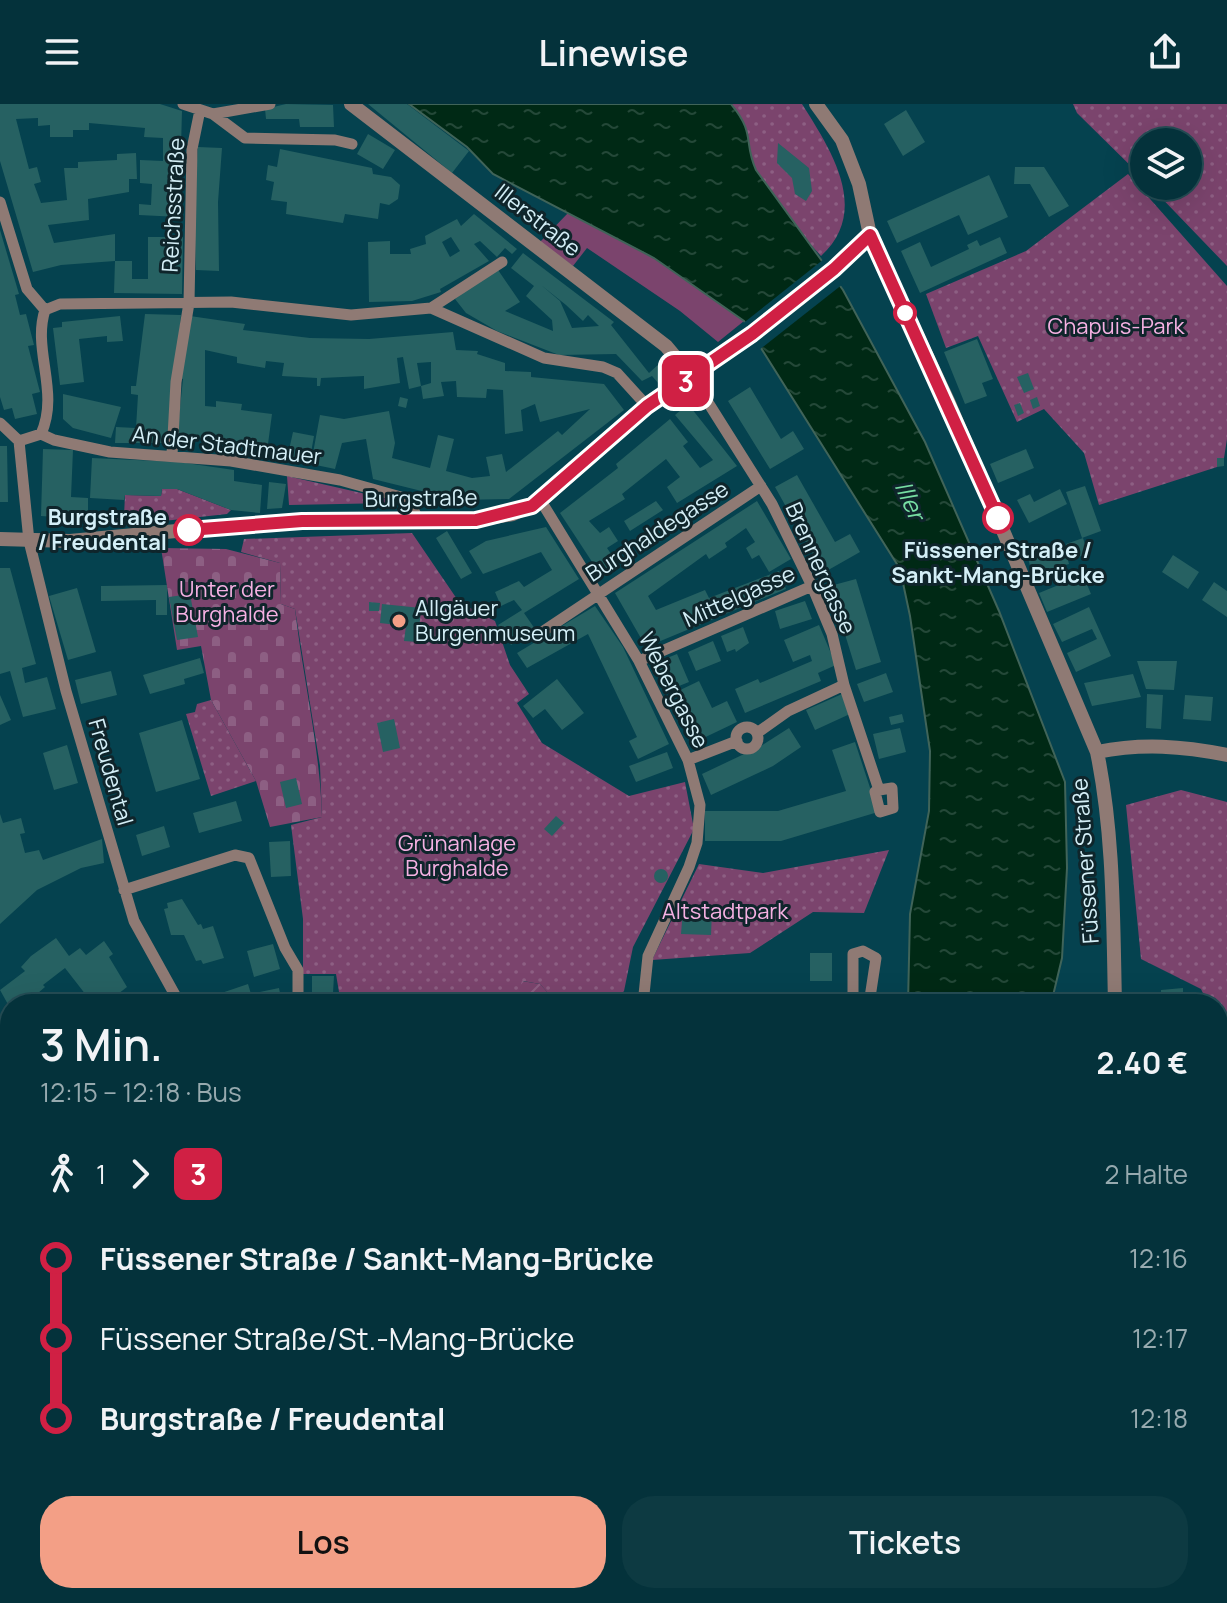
<!DOCTYPE html>
<html lang="de">
<meta charset="utf-8">
<style>
body{margin:0;font-family:Manrope,sans-serif;background:#0d3a42;color:#f1f3f6;height:100vh;display:flex;flex-direction:column;font-size:30px;white-space:nowrap}
*{box-sizing:border-box;margin:0}
p{font-size:26px;color:#97aaaf}
.icon{flex:none;width:44px;height:44px;fill:none;stroke:currentColor;stroke-width:2;stroke-linecap:round;stroke-linejoin:round}
.map{position:relative;flex:1;overflow:hidden}
.panel{position:absolute;left:0px;top:890px;width:1228px;height:610px;display:flex;flex-direction:column;background:#04323b;border-radius:32px 32px 0 0;box-shadow:0 8px 32px #0002,0 0 0 2px #254d55}
.panel>*{flex:none}
.badge{padding:0 16px;border-radius:12px;font-size:28px;line-height:52px}
.controls{position:absolute;left:1130px;top:24px;display:grid;gap:16px}
.controls a{display:grid;place-items:center;width:72px;height:72px;border-radius:50%;background:#04323b;box-shadow:0 8px 32px #0002,0 0 0 2px #254d55;font-size:40px}
.map>.badge{position:absolute;translate:-50% -50%;box-shadow:0 0 0 4px #fff}
.legs{display:flex;align-items:center;gap:12px;height:88px;padding:0 40px;font-size:26px}
.legs p{margin-inline-start:auto}
.headline{display:flex;align-items:center;justify-content:space-between;height:136px;padding:0 40px}
h1{font-size:44px;font-weight:600;line-height:60px}
.button{display:flex;gap:16px;margin-top:auto;padding:16px 40px}
.button a{flex:1;height:92px;border-radius:32px;background:#f39f86;color:#111;font-size:32px;font-weight:600;line-height:92px;text-align:center}
.button a+a{background:#0d3a42;color:#f1f3f6}
ul{padding:0 40px;list-style:none}
li{display:flex;align-items:center;gap:28px;height:80px;font-size:30px}
li i{display:grid;place-items:center;width:12px;height:100%;margin:0 10px;background:currentColor}
li i::after{content:'';width:20px;height:20px;margin:-10px;border:6px solid;border-radius:50%;background:#04323b}
li p{margin-inline-start:auto}
li:first-child i{background:linear-gradient(#0000 50%,currentColor 0)}
li:last-child i{background:linear-gradient(currentColor 50%,#0000 0)}
header{display:flex;justify-content:space-between;align-items:center;height:104px;padding:0 40px;background:#04323b;font-size:36px;font-weight:600}
.map>svg:first-child{display:block}
</style>
<header><svg class="icon" aria-label="menu" viewBox="0 0 24 24"><path d="M4 6h16M4 12h16M4 18h16"/></svg>Linewise<svg class="icon" aria-label="share" viewBox="0 0 24 24"><path d="M12 15V3M7 8l5-5 5 5M5 13v7h14v-7"/></svg></header>
<div class="map">
<svg width="1227" height="1499" viewBox="0 0 1227 1499">
<defs>
<pattern id="cemetery-stones" width="16" height="16" patternUnits="userSpaceOnUse" patternTransform="scale(2)"><rect width="16" height="16" fill="#7b446d"/><path d="M2 7V4a2 2 0 0 1 4 0v3zM10 15v-3a2 2 0 0 1 4 0v3z" fill="#8d5f83"/></pattern>
<pattern id="park-dots" width="8" height="8" patternUnits="userSpaceOnUse" patternTransform="scale(2)"><rect width="8" height="8" fill="#7b446d"/><path d="M2 2h.1M6 6h.1" fill="none" stroke="#8d5f83" stroke-width="1.8" stroke-linecap="round"/></pattern>
<pattern id="garden-furrows" width="10" height="10" patternUnits="userSpaceOnUse" patternTransform="scale(2)"><rect width="10" height="10" fill="#7b446d"/><path d="M-1 1l2-2M0 10L10 0M9 11l2-2" fill="none" stroke="#8d5f83"/></pattern>
<pattern id="water-ripples" width="26" height="14" patternUnits="userSpaceOnUse" patternTransform="scale(2)"><rect width="26" height="14" fill="#002915"/><path d="M2 4q2-2 4 0t4 0M15 11q2-2 4 0t4 0" fill="none" stroke="#244838"/></pattern>
</defs>
<rect width="100%" height="100%" fill="#05424f"/>
<!-- grass -->
<path fill="#7b446d" d="M568 109 654 154 744 217 718 238 680 207 587 144 573 162 540 138Z
M231 1490H289L294 1499H237Z"/>
<!-- cemetery -->
<path fill="url(#cemetery-stones)" d="M161 444 226 445 280 459 281 500 295 505C303 575 320 643 322 713L270 723 256 677 211 596 201 542 177 546Z"/>
<!-- park -->
<path fill="url(#park-dots)" d="M731 0H802C831 46 871 106 821 152 796 124 770 96 754 62 743 39 752 26 731 0Z
M1073 0H1227V162L1150 82H1188V38H1144V75L1077 9Z
M1128 70 1227 182V335L1224 354 1217 355V363L1099 401 1084 349 1044 305 1017 318 978 232 946 244 926 190 1026 147Z
M287 372 392 396 390 399 289 401Z
M162 385H177L231 406 227 410 127 421 88 415 92 407 124 412 125 391 161 392Z
M412 429 459 498 495 517 510 561 529 590 517 599 542 639 629 692 685 678 694 725 633 843 624 887 613 900H558L540 880 523 877 515 900H341L336 870H303V815L291 721 322 713 320 662 295 505 281 500 280 459 241 448 244 435Z
M211 596 256 677 211 692 186 610 195 608 197 600Z
M1181 686 1227 698V940L1218 921V900H1208L1201 885 1141 855 1126 701Z
M889 746 864 809 813 808 750 849 652 856 699 760 763 769Z"/>
<!-- garden -->
<path fill="url(#garden-furrows)" d="M522 877 540 880 558 900H515Z"/>
<!-- water -->
<path fill="url(#water-ripples)" stroke="#406459" stroke-width="2" d="M409 0H731C756 30 743 37 756 66L843 186 925 338 999 507 1065 678 1067 764 1062 854 1051 900H908L910 810 929 707 930 647 910 512 900 465 744 217 654 154 493 70 467 43Z
M827 1490H921L919 1499H825Z"/>
<!-- pier -->
<path fill="#05424f" d="M824 155 843 180 759 246 741 221Z"/>
<!-- building -->
<path fill="#266162" fill-rule="evenodd" d="M0 0H160L182 7 179 113 139 111V100L151 101 152 80 140 79V56L163 57V34L144 33 145 24 89 19V26H73V33H50V21L38 22V14L16 15 29 65 37 63 41 78 34 80 41 99 67 96 64 64H78V58L117 56V50L136 49 137 75H129V88L88 95 89 116 48 121 54 139 115 130V157L61 161 33 168 0 57Z
M286 0 333 1 334 23H300L299 15H266L265 5Z
M368 0H407L469 47 452 69Z
M906 6 925 38 903 52 884 20Z
M368 30 395 46 383 65 357 50Z
M778 39 809 64 812 87 806 97 795 90 792 74 777 59Z
M198 43 222 44 218 98 219 167 196 166 194 97Z
M280 45 372 64 373 70 391 73 400 81 398 95 389 101 380 99 378 115 345 110 343 119 286 110 287 98 271 96 274 78 266 76 268 61 277 63Z
M1015 63H1044L1069 102 1049 113 1030 80H1014Z
M989 71 1008 113 968 131 959 111 897 139 887 117Z
M474 110 517 145 512 150 505 144 497 153 480 137 474 140 489 157 440 185 441 188 412 197 369 198 368 138 390 137V150H411L410 145 426 140 425 132 457 115 461 122ZM451 133 460 147 450 153 442 138Z
M0 126 19 190 15 191 20 211 26 210 34 241 28 242 40 288 32 290 37 310 15 315 12 304 4 306 0 293Z
M148 133H183L182 190 114 189 115 157H132V175H148Z
M1000 133 1007 149 920 189 901 147 920 138 931 163 969 145 967 141 977 136 980 142Z
M523 149 614 218 611 221 649 269 660 259 670 271 659 280 652 272 642 277 616 250 559 251 497 227 466 209 455 195 496 163 520 198 505 207 553 227 552 216 526 192 534 182 511 164ZM541 181 566 201 583 217 588 211 599 222 572 224 560 197Z
M145 210 181 211 169 339H115L116 323 136 324 138 291 131 290V282H136Z
M120 212 123 237 107 238V232L79 235 84 278 60 281 53 224 62 223V218Z
M190 212 245 220 243 226 310 234 369 235 453 228 456 246 478 247 477 250 505 259V267L531 268V273L604 280 624 306 509 395 458 396 373 375 366 335 342 339 335 365 311 360 320 311 344 315 389 307 395 339 392 354 430 364 438 331 454 335 446 367 472 374 490 372 486 353 502 350 506 368 558 327 562 331 590 305 540 318 535 300 521 306 523 327 505 330 503 286 487 285 486 294 457 293 456 277 441 278 444 292 423 295 421 282 409 285 403 253 397 254 400 279 364 285V272L321 274 320 282H317V274L282 272 284 259 266 257 265 264 237 259V253L205 246V302L216 303V297L242 300 241 306 272 310 268 340 177 332 183 275 179 274ZM431 258V279L421 282 417 259Z
M977 235 993 275 982 279 987 292 965 300 944 248Z
M1028 269 1034 285 1024 289 1017 273Z
M750 283 781 335 793 327 804 345 770 365 728 297Z
M63 290 121 303 111 334 73 324 63 315Z
M400 293 408 295 406 304 398 302Z
M1037 293 1040 302 1033 305 1030 296Z
M1020 299 1024 309 1018 312 1014 301Z
M688 300 737 362 677 399 667 383 680 373 666 355 622 390 625 395 589 417 600 429 609 423 618 437 607 444 620 463 602 473 560 409 618 364 616 360 670 315 688 338 683 342 700 364 713 356 675 311Z
M293 328 314 332 309 360 287 355Z
M0 342H7L8 398H0Z
M43 345 73 346 71 393 88 394V415L41 412Z
M1026 345 1034 364 998 379 990 360Z
M92 354 179 358 234 366V377L262 381 260 409 231 406 177 385H162L161 392 125 391 124 396 90 394Z
M1217 354H1224V362L1217 363Z
M797 371 835 438 850 430 860 448 823 469 775 383Z
M269 378 286 380 282 404 267 405Z
M1085 382 1101 427 1082 434 1066 388Z
M1060 385 1067 400 1029 419 1017 396 1030 390 1034 398Z
M656 397 663 406 630 427 624 417Z
M757 397 791 455 769 468 759 451 752 455 746 444 755 438 746 424 725 439 727 443 709 455 706 450 648 492 656 506 705 486 709 494 779 467 786 485 646 543 615 489Z
M546 423 579 475 524 509 535 525 511 541 498 521 522 506 514 496 501 502 495 488 519 477 524 483 552 466 541 448 483 470 469 447 486 437Z
M447 427 472 469 461 475 436 434Z
M1083 434 1088 450 1071 455 1066 440Z
M1064 441 1069 460 1032 470 1027 450Z
M1173 451 1199 468 1188 485 1162 468Z
M0 464H10L36 560 22 564 25 579 47 573 56 605 23 613 10 567 0 570Z
M1083 471 1091 490 1047 508 1039 489Z
M856 475 881 558 856 566 830 482Z
M1214 478 1227 487V513L1202 496Z
M167 481V511H156V496L101 497V482Z
M77 484 96 548 68 556 49 492Z
M190 490 198 533 177 536 169 493Z
M805 497 812 515 780 525 775 507Z
M369 498 380 499 379 507H369Z
M382 500 421 504 418 538 404 537 406 522 380 519Z
M595 502 623 543 669 640 638 655 629 637 637 633 588 530 527 564 517 549Z
M1089 503 1111 552 1076 568 1067 549 1097 535 1092 525 1062 538 1053 520Z
M819 521 836 561 818 569 821 577 745 609 735 585 758 575 760 579 812 557 810 551 793 558 784 536Z
M743 523 749 539 736 548 735 545 727 548 721 532Z
M713 537 721 557 696 567 688 548Z
M677 550 689 578 664 588 652 560Z
M200 554 204 569 184 575 185 580 150 590 143 571Z
M1137 557H1177L1174 586 1146 585Z
M111 567 117 591 81 600 75 576Z
M886 569 893 588 864 598 857 580Z
M1133 570 1141 593 1092 602 1084 579Z
M557 575 584 609 562 626 545 605 533 614 523 602Z
M699 577 712 604 727 597 737 618 691 640 680 617 689 614 676 588Z
M842 590 850 610 815 626 806 606Z
M1147 590 1163 591 1161 625 1146 624Z
M0 591 11 616 0 621Z
M1185 591 1213 593 1211 617 1183 615Z
M902 610 904 618 891 621 889 613Z
M394 615 400 644 383 648 377 619Z
M182 616 200 675 156 688 139 629Z
M789 624 801 643 773 662 711 691 702 670 761 642Z
M900 624 906 648 879 655 873 630Z
M855 638 878 708 781 737H705V707H778L846 687 832 646Z
M67 641 78 679 54 686 43 649Z
M667 648 673 664 636 678 629 662Z
M296 674 302 700 286 704 280 678Z
M236 697 242 717 199 729 193 709Z
M0 710 3 719 21 714 25 729 20 730 25 749 39 746 43 756 102 735 104 759 81 764 37 786 0 820Z
M556 712 564 719 552 732 544 725Z
M164 722 170 743 142 752 136 731Z
M290 737 291 772 271 773 269 738Z
M654 772a7 7 0 1 1 14 0a7 7 0 1 1-14 0Z
M182 795 198 821 201 820 203 825 213 822 224 854 203 860 201 856 196 857 184 831H171L164 805 168 804 167 799Z
M683 805 712 806 711 831 681 830Z
M56 834 69 852 80 844 86 851 104 837 113 850 109 853 127 883 105 900H93L65 864 43 881 45 883 38 889 41 893 31 900H10V904L0 886 25 867 21 863 31 852Z
M273 840 280 865 254 873 247 847Z
M810 849H832V877H810Z
M312 872H334L333 889H312Z
M248 880 251 890 279 884 282 900H199L198 897Z
M1183 884V900H1161V886Z
M807 889H833V900H807Z
M6 1032 10 1049 0 1051V1033Z
M10 1058V1109L0 1082V1062Z
M0 1163 10 1185V1208L0 1213Z
M1218 1187H1223V1214H1218Z
M10 1290V1322L0 1304V1295Z
M143 1490H189L172 1499H147Z
M436 1490H472L476 1497 426 1499 424 1496Z
M499 1490H528L529 1499H502Z
M655 1490H774L773 1499H654Z
M933 1490H954L953 1499H932Z
M1124 1490H1146L1144 1499 1123 1494Z"/>
<g fill="none" stroke-linecap="round" stroke-linejoin="round">
<!-- minor -->
<path stroke="#8f7a74" stroke-width="11" d="M183 0 213 10 245 34 335 36 352 40
M213 10 270 0
M0 98 27 185 45 206
M431 204 502 158
M45 206 60 200 231 198 351 211 431 204 544 254 603 263 617 269 647 302
M692 273 772 400 812 482 832 530 844 581 879 686 875 688 880 708 893 704 892 684 879 686
M0 319 19 337 29 437 66 587 134 817 180 900
M41 330C60 288 32 246 45 206
M19 337 41 330 54 336 110 348 231 357 340 376 408 395 418 415
M172 351 176 278 189 199 192 45 200 6
M541 397 639 557 688 656 700 701 697 739 689 763 648 852 643 900
M536 532 761 382
M639 557 812 482
M736 634a11 11 0 1 1 22 0a11 11 0 1 1-22 0Z
M757 629 788 607 844 581
M688 656 737 637
M124 786 235 751 249 754 285 844 298 866V900
M869 900 876 854 863 847 853 850V896L869 894
M0 1128 10 1137
M0 1272 10 1267
M217 1490 224 1499
M304 1490 323 1498 345 1490
M481 1490V1499
M551 1490 552 1499
M387 1499 404 1490
M966 1499 968 1490"/>
<!-- tertiary -->
<path stroke="#8f7a74" stroke-width="14" d="M351 0 666 242 692 273
M816 0 842 36 859 80 870 131 948 297 1097 648C1114 730 1113 816 1115 900
M0 435 70 437 261 419 476 416 513 410 541 397 647 302 752 230 834 165 870 131
M1097 648C1142 639 1183 642 1227 651
M1093 1499 1095 1490"/>
</g>
<g fill="none" stroke-linecap="round" stroke-linejoin="round">
<!-- line-1 casing -->
<g stroke="#fff" stroke-width="18">
<path id="line-1" d="M189 426 302 417 476 416 532 402 647 302 752 230 834 165 870 131 998 414"/>
</g>
<!-- line-1 -->
<use href="#line-1" stroke="#d02044" stroke-width="12"/>
</g>
<!-- markers -->
<g fill="#fff" stroke="#d02044" stroke-width="4">
<circle cx="905" cy="209" r="10"/>
<circle cx="998" cy="414" r="14"/>
<circle cx="189" cy="426" r="14"/>
</g>
<circle fill="#f39f86" stroke="#0f252b" stroke-width="3" cx="399" cy="517" r="8"/>
<g text-anchor="middle" dominant-baseline="central" stroke-width="6" stroke-linejoin="round" paint-order="stroke">
<!-- street labels -->
<g font-size="22" fill="#d4eff7" stroke="#0f252b">
<text transform="translate(173 101) rotate(-87)">Reichsstraße</text>
<text transform="translate(538 116) rotate(38)">Illerstraße</text>
<text transform="translate(227 341) rotate(7)">An der Stadtmauer</text>
<text transform="translate(421 394) rotate(-1)">Burgstraße</text>
<text transform="translate(657 427) rotate(-33)">Burghaldegasse</text>
<text transform="translate(821 464) rotate(66)">Brennergasse</text>
<text transform="translate(739 492) rotate(-24)">Mittelgasse</text>
<text transform="translate(674 586) rotate(63)">Webergasse</text>
<text transform="translate(111 668) rotate(74)">Freudental</text>
<text transform="translate(1085 757) rotate(-94)">Füssener Straße</text>
</g>
<!-- park labels -->
<g font-size="22" fill="#f6b1e3" stroke="#0f252b">
<text x="1116" y="222">Chapuis-Park</text>
<text x="227" y="485">Unter der<tspan x="227" dy="25">Burghalde</tspan></text>
<text x="457" y="739">Grünanlage<tspan x="457" dy="25">Burghalde</tspan></text>
<text x="725" y="807">Altstadtpark</text>
</g>
<!-- stop labels -->
<g font-size="22" font-weight="bold" fill="#d4eff7" stroke="#0f252b" text-anchor="end">
<text x="167" y="413">Burgstraße<tspan x="167" dy="25">/ Freudental</tspan></text>
<text x="998" y="446" text-anchor="middle">Füssener Straße /<tspan x="998" dy="25">Sankt-Mang-Brücke</tspan></text>
</g>
<!-- poi labels -->
<g font-size="22" fill="#d4eff7" stroke="#0f252b" text-anchor="start">
<text x="415" y="504">Allgäuer<tspan x="415" dy="25">Burgenmuseum</tspan></text>
</g>
<!-- water labels -->
<g font-size="24" font-style="italic" fill="#77dea3" stroke="#0f252b">
<text transform="translate(911 396) rotate(66)">Iller</text>
</g>
</g>
</svg>
<div class="controls">
<a><svg class="icon" aria-label="layers" viewBox="0 0 24 24"><path d="M12 4l9 5-9 5-9-5zM3 14l9 5 9-5"/></svg></a>
</div>
<b class="badge" style="left:686px;top:277px;background:#d02044;color:#fff">3</b>
<section class="panel">
<div class="headline"><div><h1>3 Min.</h1><p>12:15 – 12:18 · Bus</p></div><b>2.40 €</b></div>
<div class="legs"><svg class="icon" aria-label="walk" viewBox="0 0 24 24"><circle cx="13" cy="4" r="2"/><path d="M13 8l-2 6 4 7M11 14l-3 7M7 12l3-4h3l4 4"/></svg>1<svg class="icon" aria-label="forward" viewBox="0 0 24 24"><path d="M9 5l7 7-7 7"/></svg><b class="badge" style="background:#d02044;color:#fff">3</b><p>2 Halte</p></div>
<ul>
<li><i style="color:#d02044"></i><b>Füssener Straße / Sankt-Mang-Brücke</b><p>12:16</p></li>
<li><i style="color:#d02044"></i><span>Füssener Straße/St.-Mang-Brücke</span><p>12:17</p></li>
<li><i style="color:#d02044"></i><b>Burgstraße / Freudental</b><p>12:18</p></li>
</ul>
<div class="button"><a>Los</a><a>Tickets</a></div>
</section>
</div>
